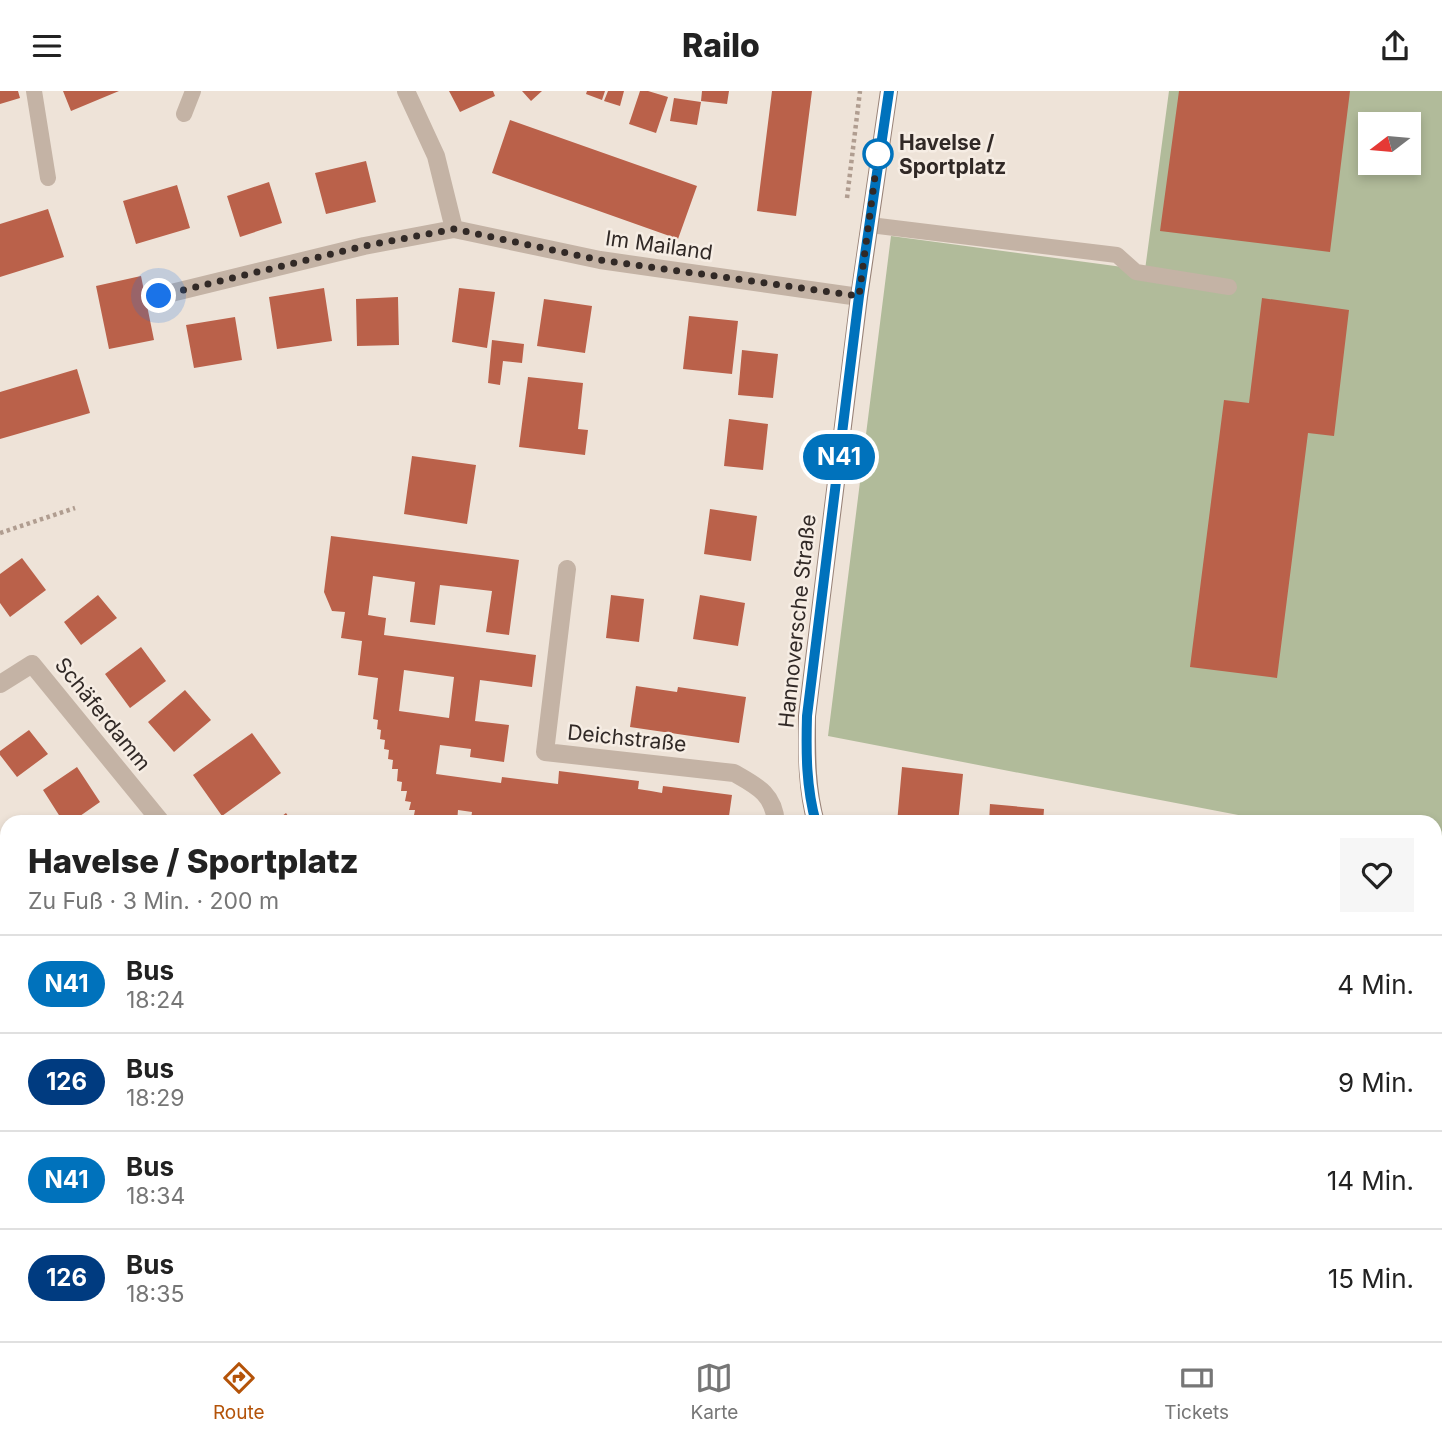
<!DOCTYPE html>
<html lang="de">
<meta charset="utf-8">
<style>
body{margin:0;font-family:Inter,sans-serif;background:#f6f6f6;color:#222;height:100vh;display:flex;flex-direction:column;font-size:26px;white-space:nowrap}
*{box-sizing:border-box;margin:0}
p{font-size:23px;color:#767676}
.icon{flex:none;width:38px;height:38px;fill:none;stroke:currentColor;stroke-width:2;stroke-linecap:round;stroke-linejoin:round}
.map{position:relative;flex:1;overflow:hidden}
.sheet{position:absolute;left:0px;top:724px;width:1442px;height:527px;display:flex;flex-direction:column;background:#fff;border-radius:21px 21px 0 0;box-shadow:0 4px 10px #0003}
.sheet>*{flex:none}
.badge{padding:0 14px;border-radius:23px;font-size:24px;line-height:46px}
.needle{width:46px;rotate:254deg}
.buttons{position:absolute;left:1358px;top:21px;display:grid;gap:14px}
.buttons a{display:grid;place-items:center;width:63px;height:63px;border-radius:0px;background:#fff;box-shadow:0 4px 10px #0003;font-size:35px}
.you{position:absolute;width:35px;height:35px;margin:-18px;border:5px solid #fff;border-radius:50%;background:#1a73e8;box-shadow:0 0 0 10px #1a73e833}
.map>.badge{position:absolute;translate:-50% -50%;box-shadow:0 0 0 4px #fff}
.round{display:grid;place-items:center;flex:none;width:74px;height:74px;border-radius:0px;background:#f6f6f6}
.summary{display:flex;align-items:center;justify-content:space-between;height:119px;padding:0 28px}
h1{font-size:33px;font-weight:800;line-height:52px}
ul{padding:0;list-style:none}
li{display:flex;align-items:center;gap:21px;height:98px;padding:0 28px;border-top:2px solid #e0e0e0}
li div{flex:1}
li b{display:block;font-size:26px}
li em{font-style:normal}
li .badge{min-width:77px;font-weight:700;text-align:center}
header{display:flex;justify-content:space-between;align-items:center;height:91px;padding:0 28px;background:#fff;font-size:32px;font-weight:800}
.tab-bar{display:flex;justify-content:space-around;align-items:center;height:98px;border-top:2px solid #e0e0e0;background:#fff;font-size:19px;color:#767676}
.tab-bar a{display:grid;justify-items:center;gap:4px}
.tab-bar .active{color:#b45309}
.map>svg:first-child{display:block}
</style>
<header><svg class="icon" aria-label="menu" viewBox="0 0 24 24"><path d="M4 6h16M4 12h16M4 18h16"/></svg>Railo<svg class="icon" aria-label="share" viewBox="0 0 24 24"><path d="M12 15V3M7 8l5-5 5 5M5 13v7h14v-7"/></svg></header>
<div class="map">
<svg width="1442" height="1250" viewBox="0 0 1442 1250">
<rect width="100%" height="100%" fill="#eee3d8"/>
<!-- green -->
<path fill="#b1bb9a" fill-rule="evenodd" d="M1169 0H1442V762L1435 761V732L1274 731 828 645 891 145 1145 179ZM1370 33H1409V72H1370Z
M1435 1002 1442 1004V1250H1061L1058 1244H1435Z"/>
<!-- water -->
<path fill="#7aa8a8" d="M0 999 7 1005V1244H273L279 1250H4L0 1247Z"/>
<!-- building -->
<path fill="#ba614a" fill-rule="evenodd" d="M0 0H18L20 7 0 13Z
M63 0H119L71 20Z
M449 0H493L495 5 460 21Z
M522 0H542L531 10Z
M587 0H605L602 9 586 3Z
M608 0H624L620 15 604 10Z
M640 0H648L668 6 656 42 629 33Z
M702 0H729L727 13 701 10Z
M772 0H812L796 125 757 120Z
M1179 0H1350L1330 161 1160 140Z
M674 7 701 11 697 34 670 30Z
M510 29 697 95 678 148 492 82Z
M366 70 376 111 326 123 315 82Z
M269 91 282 132 240 146 227 105Z
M177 94 190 137 136 153 123 110Z
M48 118 64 166 0 186V133Z
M141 185 154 249 109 258 96 195Z
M324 197 332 250 277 258 269 206Z
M459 197 495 201 487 257 452 251Z
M398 206 399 254 357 255 356 208Z
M1262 207 1349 219 1334 345 1308 342 1277 587 1190 576 1224 309 1249 312Z
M544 208 592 215 585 262 537 255Z
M689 225 738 230 732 283 683 278Z
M235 226 242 269 194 277 186 234Z
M492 249 524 253 522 272 503 270 500 294 488 292Z
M742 259 778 263 773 307 738 304Z
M77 278 90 322 0 348V301Z
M528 286 583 292 578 338 588 339 585 364 519 356Z
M729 328 768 333 763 379 724 375Z
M412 365 476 374 467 433 404 423Z
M710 418 757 425 751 470 704 463Z
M331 445 519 469 509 544 486 541 492 500 440 494 435 534 410 531 415 491 373 485 368 524 386 527 384 544 536 564 532 596 480 589 475 630 509 634 504 671 470 666 471 658 440 654 436 683 501 692 502 686 558 693 559 680 639 690 638 698 651 700 662 702 663 695 732 704 728 732H602L603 730 591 728V732H496L471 728 472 721 458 719 457 732H430L413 729 415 719H409L411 711 405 710 407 700H401L402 691 397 690 398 678H392L393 669 388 668 389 659 384 658 385 649 380 648 381 639 377 638 378 629 373 628 378 587 358 584 362 550 341 547 345 521 332 520 324 501ZM404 579 454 586 449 627 399 620Z
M22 467 46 499 10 526 0 512V483Z
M98 504 117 527 81 554 64 531Z
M611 504 644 508 639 551 606 547Z
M700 504 745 512 738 555 693 548Z
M141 556 166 590 130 617 105 583Z
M636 595 677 601 678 596 746 606 739 652 630 636Z
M185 599 211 629 174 661 148 631Z
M29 639 48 663 17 686 0 664V660Z
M252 642 281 682 222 725 193 684Z
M77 676 100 711 70 732H64L43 699Z
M902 676 963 683 958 732H897Z
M990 713 1044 718 1043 732H989Z
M286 722 293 732H273Z
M579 1244H623L622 1250H579Z
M760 1244H829L828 1250H759Z"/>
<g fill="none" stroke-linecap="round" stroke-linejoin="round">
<!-- path -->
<path stroke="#b09d90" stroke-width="4.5" stroke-dasharray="3.5 3.5" stroke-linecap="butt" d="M847 107 860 0
M0 442 75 417
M0 976 7 983
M304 1244 311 1250"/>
<!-- lane -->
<path stroke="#c4b3a5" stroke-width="16" d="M34 0 48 87
M184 23 193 0
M870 134 1117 164 1136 181 1229 196"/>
<!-- street -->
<path stroke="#c4b3a5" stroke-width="18" d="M406 0 436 65 454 138 600 169 859 206
M159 205 364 155 454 138
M567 478 545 661 734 682C757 695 774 703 776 732
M0 593 32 573 162 732
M1435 973H1442
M730 1250 731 1244"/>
<!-- secondary -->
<path stroke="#988277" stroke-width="18" d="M816 732C806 696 807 661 807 625L859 206 889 0
M1041 1244 1043 1250"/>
</g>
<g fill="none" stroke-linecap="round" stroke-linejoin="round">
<!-- line casing -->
<g stroke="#fff" stroke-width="16">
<path id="line" d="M816 732C806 696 806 661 807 625L859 205 889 0"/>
</g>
<!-- line -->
<use href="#line" stroke="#0072bc" stroke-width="10"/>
<!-- walk -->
<path stroke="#312926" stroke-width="7" stroke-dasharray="0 12.6" d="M159 205 364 155 454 138 600 169 859 205 878 63"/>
</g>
<!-- markers -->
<circle fill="#fff" stroke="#0072bc" stroke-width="3.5" cx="878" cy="63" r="14"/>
<g text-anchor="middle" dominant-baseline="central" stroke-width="5" stroke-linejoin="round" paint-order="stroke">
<!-- stop labels -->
<g font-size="21" font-weight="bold" fill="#312926" stroke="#f6ede4" text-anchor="start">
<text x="899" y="51">Havelse /<tspan x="899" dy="24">Sportplatz</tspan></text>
</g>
<!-- street labels -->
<g font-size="21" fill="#312926" stroke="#f6ede4">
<text transform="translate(659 154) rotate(8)">Im Mailand</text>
<text transform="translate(797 530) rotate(-84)">Hannoversche Straße</text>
<text transform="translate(103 623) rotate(51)">Schäferdamm</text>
<text transform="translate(627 647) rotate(6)">Deichstraße</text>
</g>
</g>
</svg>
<div class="buttons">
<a><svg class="needle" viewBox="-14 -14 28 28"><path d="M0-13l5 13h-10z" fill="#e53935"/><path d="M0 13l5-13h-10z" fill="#767676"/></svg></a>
</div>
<div class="you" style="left:159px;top:205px"></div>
<b class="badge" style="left:839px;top:366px;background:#0072bc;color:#fff">N41</b>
<section class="sheet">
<div class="summary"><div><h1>Havelse / Sportplatz</h1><p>Zu Fuß · 3 Min. · 200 m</p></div><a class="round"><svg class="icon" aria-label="heart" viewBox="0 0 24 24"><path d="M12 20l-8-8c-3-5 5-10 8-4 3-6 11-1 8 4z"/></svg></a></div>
<ul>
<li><span class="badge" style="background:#0072bc;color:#fff">N41</span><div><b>Bus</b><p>18:24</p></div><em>4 Min.</em></li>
<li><span class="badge" style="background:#003b80;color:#fff">126</span><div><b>Bus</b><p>18:29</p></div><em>9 Min.</em></li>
<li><span class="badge" style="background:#0072bc;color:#fff">N41</span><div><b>Bus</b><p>18:34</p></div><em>14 Min.</em></li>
<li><span class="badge" style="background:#003b80;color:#fff">126</span><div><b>Bus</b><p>18:35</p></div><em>15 Min.</em></li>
</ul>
</section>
</div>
<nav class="tab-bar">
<a class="active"><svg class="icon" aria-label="directions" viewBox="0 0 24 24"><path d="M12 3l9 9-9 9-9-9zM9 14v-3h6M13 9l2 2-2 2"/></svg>Route</a>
<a><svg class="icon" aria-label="map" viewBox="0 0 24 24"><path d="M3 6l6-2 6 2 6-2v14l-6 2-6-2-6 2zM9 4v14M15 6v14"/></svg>Karte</a>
<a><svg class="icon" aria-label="tickets" viewBox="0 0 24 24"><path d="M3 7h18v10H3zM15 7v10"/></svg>Tickets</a>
</nav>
